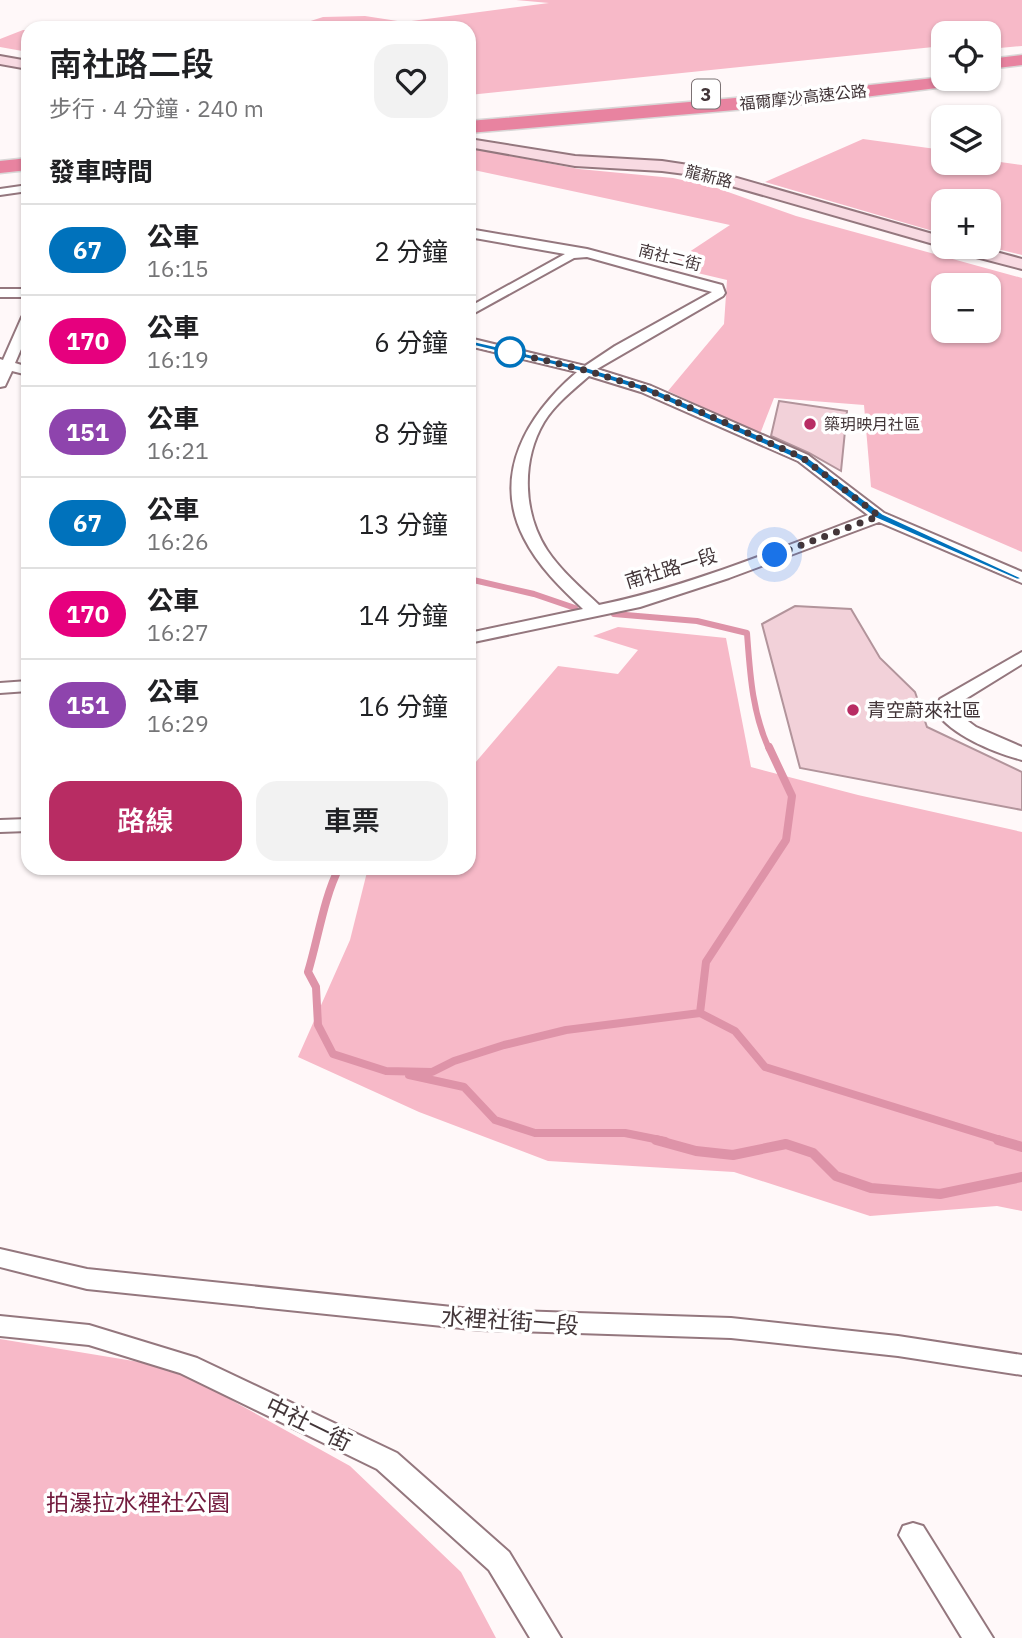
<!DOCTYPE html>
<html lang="zh-TW">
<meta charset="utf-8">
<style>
body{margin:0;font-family:"IBM Plex Sans","Noto Sans TC",sans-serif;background:#f2f2f2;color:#202124;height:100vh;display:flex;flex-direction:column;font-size:26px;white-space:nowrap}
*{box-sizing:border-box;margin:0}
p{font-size:23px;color:#757577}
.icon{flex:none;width:38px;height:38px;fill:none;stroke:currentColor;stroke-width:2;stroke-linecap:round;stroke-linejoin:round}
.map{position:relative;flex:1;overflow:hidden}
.side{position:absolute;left:21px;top:21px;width:455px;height:854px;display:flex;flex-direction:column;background:#fff;border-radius:21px;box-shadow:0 2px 5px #0004}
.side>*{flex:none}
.badge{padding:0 14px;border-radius:23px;font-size:24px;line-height:46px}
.buttons{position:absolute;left:931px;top:21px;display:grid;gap:14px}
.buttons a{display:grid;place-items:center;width:70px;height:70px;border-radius:14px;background:#fff;box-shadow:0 2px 5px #0004;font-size:35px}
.you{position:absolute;width:35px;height:35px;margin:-18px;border:5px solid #fff;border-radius:50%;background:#1a73e8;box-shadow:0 0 0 10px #1a73e833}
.map>.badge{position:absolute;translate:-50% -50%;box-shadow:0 0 0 4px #fff}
h2{padding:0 28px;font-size:26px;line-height:63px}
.round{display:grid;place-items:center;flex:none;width:74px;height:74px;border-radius:21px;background:#f2f2f2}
.headline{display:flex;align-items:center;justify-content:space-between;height:119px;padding:0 28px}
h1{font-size:33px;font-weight:600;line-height:52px}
.cta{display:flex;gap:14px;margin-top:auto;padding:14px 28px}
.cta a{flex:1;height:80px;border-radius:21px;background:#b82c63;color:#fff;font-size:28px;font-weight:600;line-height:80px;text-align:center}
.cta a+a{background:#f2f2f2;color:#202124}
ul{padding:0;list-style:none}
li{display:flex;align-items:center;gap:21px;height:91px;padding:0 28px;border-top:2px solid #e0e0e0}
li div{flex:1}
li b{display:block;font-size:26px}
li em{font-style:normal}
li .badge{min-width:77px;font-weight:700;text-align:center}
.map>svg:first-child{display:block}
</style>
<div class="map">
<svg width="1022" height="1638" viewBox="0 0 1022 1638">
<rect width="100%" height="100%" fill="#fff8f9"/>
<!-- green -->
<path fill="#f7b9c8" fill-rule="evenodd" d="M516 0H1022V46L989 49V33H943V46L469 95V28H289L323 17 365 16 404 22 549 3Z
M23 30H28V52L0 47V39Z
M863 139 943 150V163H989V155L997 157 993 161 1022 165V255L989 247V201H943V234L765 182Z
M469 148 579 169 673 178 714 187 796 216 1022 278V552L871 487 864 405 774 398 760 434 668 391 724 324 727 280 668 266 730 225 469 169ZM943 285H989V331H943Z
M618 627 726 638 751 767 858 795 1022 832V1211L997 1206 870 1216 734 1172 548 1161 419 1112 298 1057 350 940 368 868H469V770L558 666 618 674 638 650 593 636Z
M0 1339 182 1369 233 1401 350 1466 461 1572 496 1638H0Z"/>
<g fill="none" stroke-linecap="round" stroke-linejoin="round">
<!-- stream-far2 -->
<path stroke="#de93a8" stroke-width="6" d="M469 579 534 594 575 608
M614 614 697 621 747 633C750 673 752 712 769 749"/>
<!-- stream-far1 -->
<path stroke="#de93a8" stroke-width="8" d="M339 868C324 897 318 939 308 972L316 987 318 1025 333 1054 386 1071 432 1072 454 1061 504 1045 566 1030 700 1013 735 1031 765 1067 1004 1141
M700 1013 706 962 786 840 792 796 769 747
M409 1075 464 1087 495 1120 535 1133H625L665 1141"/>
<!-- stream -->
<path stroke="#de93a8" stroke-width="10" d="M656 1140 696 1151 733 1155 786 1144 813 1153 836 1176 871 1188 940 1194 1022 1177
M998 1140 1022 1147"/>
</g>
<!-- building -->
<path fill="#f2d1d9" stroke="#b2949b" stroke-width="2" d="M779 401 847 411 841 471 809 453 771 436Z
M795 606 851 609 880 658 915 692 927 727 1022 772V810L800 768 762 624Z"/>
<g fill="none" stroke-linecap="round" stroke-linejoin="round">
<!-- street casing -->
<g stroke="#94777e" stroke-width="4">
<path id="street" d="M28 185V191L0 195V189Z
M469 229 587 249 722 285 725 293 723 296 597 369 651 386 808 455 884 513 1022 572V583L879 522 729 578 640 607 469 643V633L583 609C561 588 538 566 524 538 491 474 528 414 577 372L469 346V338L585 366 615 346 712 292 587 257 574 258 469 316V307L565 254 469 237ZM589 376 641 392 798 461 868 515C780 548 691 586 599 605 581 588 561 571 547 550 523 513 521 461 544 422 555 404 573 390 589 376Z
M0 289H28V297H0Z
M28 313V333L15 363 28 367V375L12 371 5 386 0 387V359L3 360 22 317Z
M1022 652V664L954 706 953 710 976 727 1022 747V760C993 752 953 736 935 711L940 699Z
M28 681V691L0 693V683Z
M28 819V831L0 832V820Z
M0 1249 87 1269 481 1310 731 1318 898 1336 1022 1355V1375L898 1356 731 1338 481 1330 87 1289 0 1267Z
M0 1316 89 1325 197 1358 397 1453 509 1552 561 1638H530L489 1570 377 1469 180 1373 89 1345 0 1336Z
M913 1523 923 1526 993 1638H962L899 1535 903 1526Z"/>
</g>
<!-- secondary casing -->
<g stroke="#94777e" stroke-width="4">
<path id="secondary" d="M0 56 28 61V69L0 64Z
M469 139 575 156 662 161 695 166 943 237 944 247 693 175 662 171 575 166 469 147Z
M951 247H977L1022 259V269L953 251Z"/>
</g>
<!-- highway casing -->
<g stroke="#d9d7d7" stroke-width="3">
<path id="highway" d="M1022 55V65L989 69V59Z
M943 77V79H978L969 84 816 103 469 133V121L816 91Z
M28 158V170L0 173V161Z"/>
</g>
<!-- street -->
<use href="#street" fill="#fff" fill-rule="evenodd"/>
<!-- secondary -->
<use href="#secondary" fill="#f8dae2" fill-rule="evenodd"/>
<!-- highway -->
<use href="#highway" fill="#e883a0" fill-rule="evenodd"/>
</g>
<!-- line -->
<path fill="#0072bc" stroke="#fff" stroke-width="2" d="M469 340 589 368 650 387 806 456 883 514 1022 578 1018 580 875 518 799 460 643 391 582 372 466 344V340Z"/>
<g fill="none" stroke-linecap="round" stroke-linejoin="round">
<!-- walk -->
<path stroke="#433639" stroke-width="7" stroke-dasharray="0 12.6" d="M510 352 585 370 646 389 717 419 803 458 879 516 775 555"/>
</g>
<!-- markers -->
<circle fill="#fff" stroke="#0072bc" stroke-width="3.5" cx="510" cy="352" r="14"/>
<g fill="#b82c63" stroke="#fff" stroke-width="2.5">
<circle cx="810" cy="424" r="7"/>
<circle cx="853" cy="710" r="7"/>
</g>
<g text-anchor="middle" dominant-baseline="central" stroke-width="7" stroke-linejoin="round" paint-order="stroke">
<!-- far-street labels -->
<g font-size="16" fill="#433639" stroke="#fff">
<text transform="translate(803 97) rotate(-6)">福爾摩沙高速公路</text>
<text transform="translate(709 176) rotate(14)">龍新路</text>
<text transform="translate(670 257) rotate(14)">南社二街</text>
</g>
<!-- far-poi labels -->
<g font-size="16" fill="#433639" stroke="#fff" text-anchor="start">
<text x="824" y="424">築玥映月社區</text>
</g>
<!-- shield labels -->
<rect fill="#fff" stroke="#7b7274" stroke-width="2" x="692" y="79.5" width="28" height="29" rx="5"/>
<g font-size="18" font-weight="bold" fill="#433639">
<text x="706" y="94">3</text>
</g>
<!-- street labels -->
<g font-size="19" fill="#433639" stroke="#fff">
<text transform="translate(671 568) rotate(-17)">南社路一段</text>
</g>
<!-- poi labels -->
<g font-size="19" fill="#433639" stroke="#fff" text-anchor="start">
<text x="867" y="710">青空蔚來社區</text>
</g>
<!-- near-street labels -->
<g font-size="23" fill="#433639" stroke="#fff">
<text transform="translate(510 1320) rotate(4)">水裡社街一段</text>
<text transform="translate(309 1423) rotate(26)">中社一街</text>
</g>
<!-- near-park labels -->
<g font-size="23" fill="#721b3d" stroke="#fff">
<text x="138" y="1502">拍瀑拉水裡社公園</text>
</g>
</g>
</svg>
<div class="buttons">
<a><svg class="icon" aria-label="locate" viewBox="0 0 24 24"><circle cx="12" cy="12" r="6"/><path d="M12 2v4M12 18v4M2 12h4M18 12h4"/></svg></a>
<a><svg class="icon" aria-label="layers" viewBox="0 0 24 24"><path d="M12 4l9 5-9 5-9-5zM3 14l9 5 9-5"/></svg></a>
<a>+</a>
<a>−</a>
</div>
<div class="you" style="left:775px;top:555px"></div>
<section class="side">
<div class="headline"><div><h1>南社路二段</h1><p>步行 · 4 分鐘 · 240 m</p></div><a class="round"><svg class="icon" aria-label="heart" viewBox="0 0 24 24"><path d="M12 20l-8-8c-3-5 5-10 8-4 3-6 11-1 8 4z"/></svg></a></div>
<h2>發車時間</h2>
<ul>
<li><span class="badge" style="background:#0072bc;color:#fff">67</span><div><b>公車</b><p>16:15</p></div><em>2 分鐘</em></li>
<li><span class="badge" style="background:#e6007e;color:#fff">170</span><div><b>公車</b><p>16:19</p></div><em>6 分鐘</em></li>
<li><span class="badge" style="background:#8e44ad;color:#fff">151</span><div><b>公車</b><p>16:21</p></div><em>8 分鐘</em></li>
<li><span class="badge" style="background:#0072bc;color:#fff">67</span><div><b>公車</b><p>16:26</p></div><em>13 分鐘</em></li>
<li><span class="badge" style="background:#e6007e;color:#fff">170</span><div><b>公車</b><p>16:27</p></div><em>14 分鐘</em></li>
<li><span class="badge" style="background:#8e44ad;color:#fff">151</span><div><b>公車</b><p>16:29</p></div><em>16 分鐘</em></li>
</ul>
<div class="cta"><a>路線</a><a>車票</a></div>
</section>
</div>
